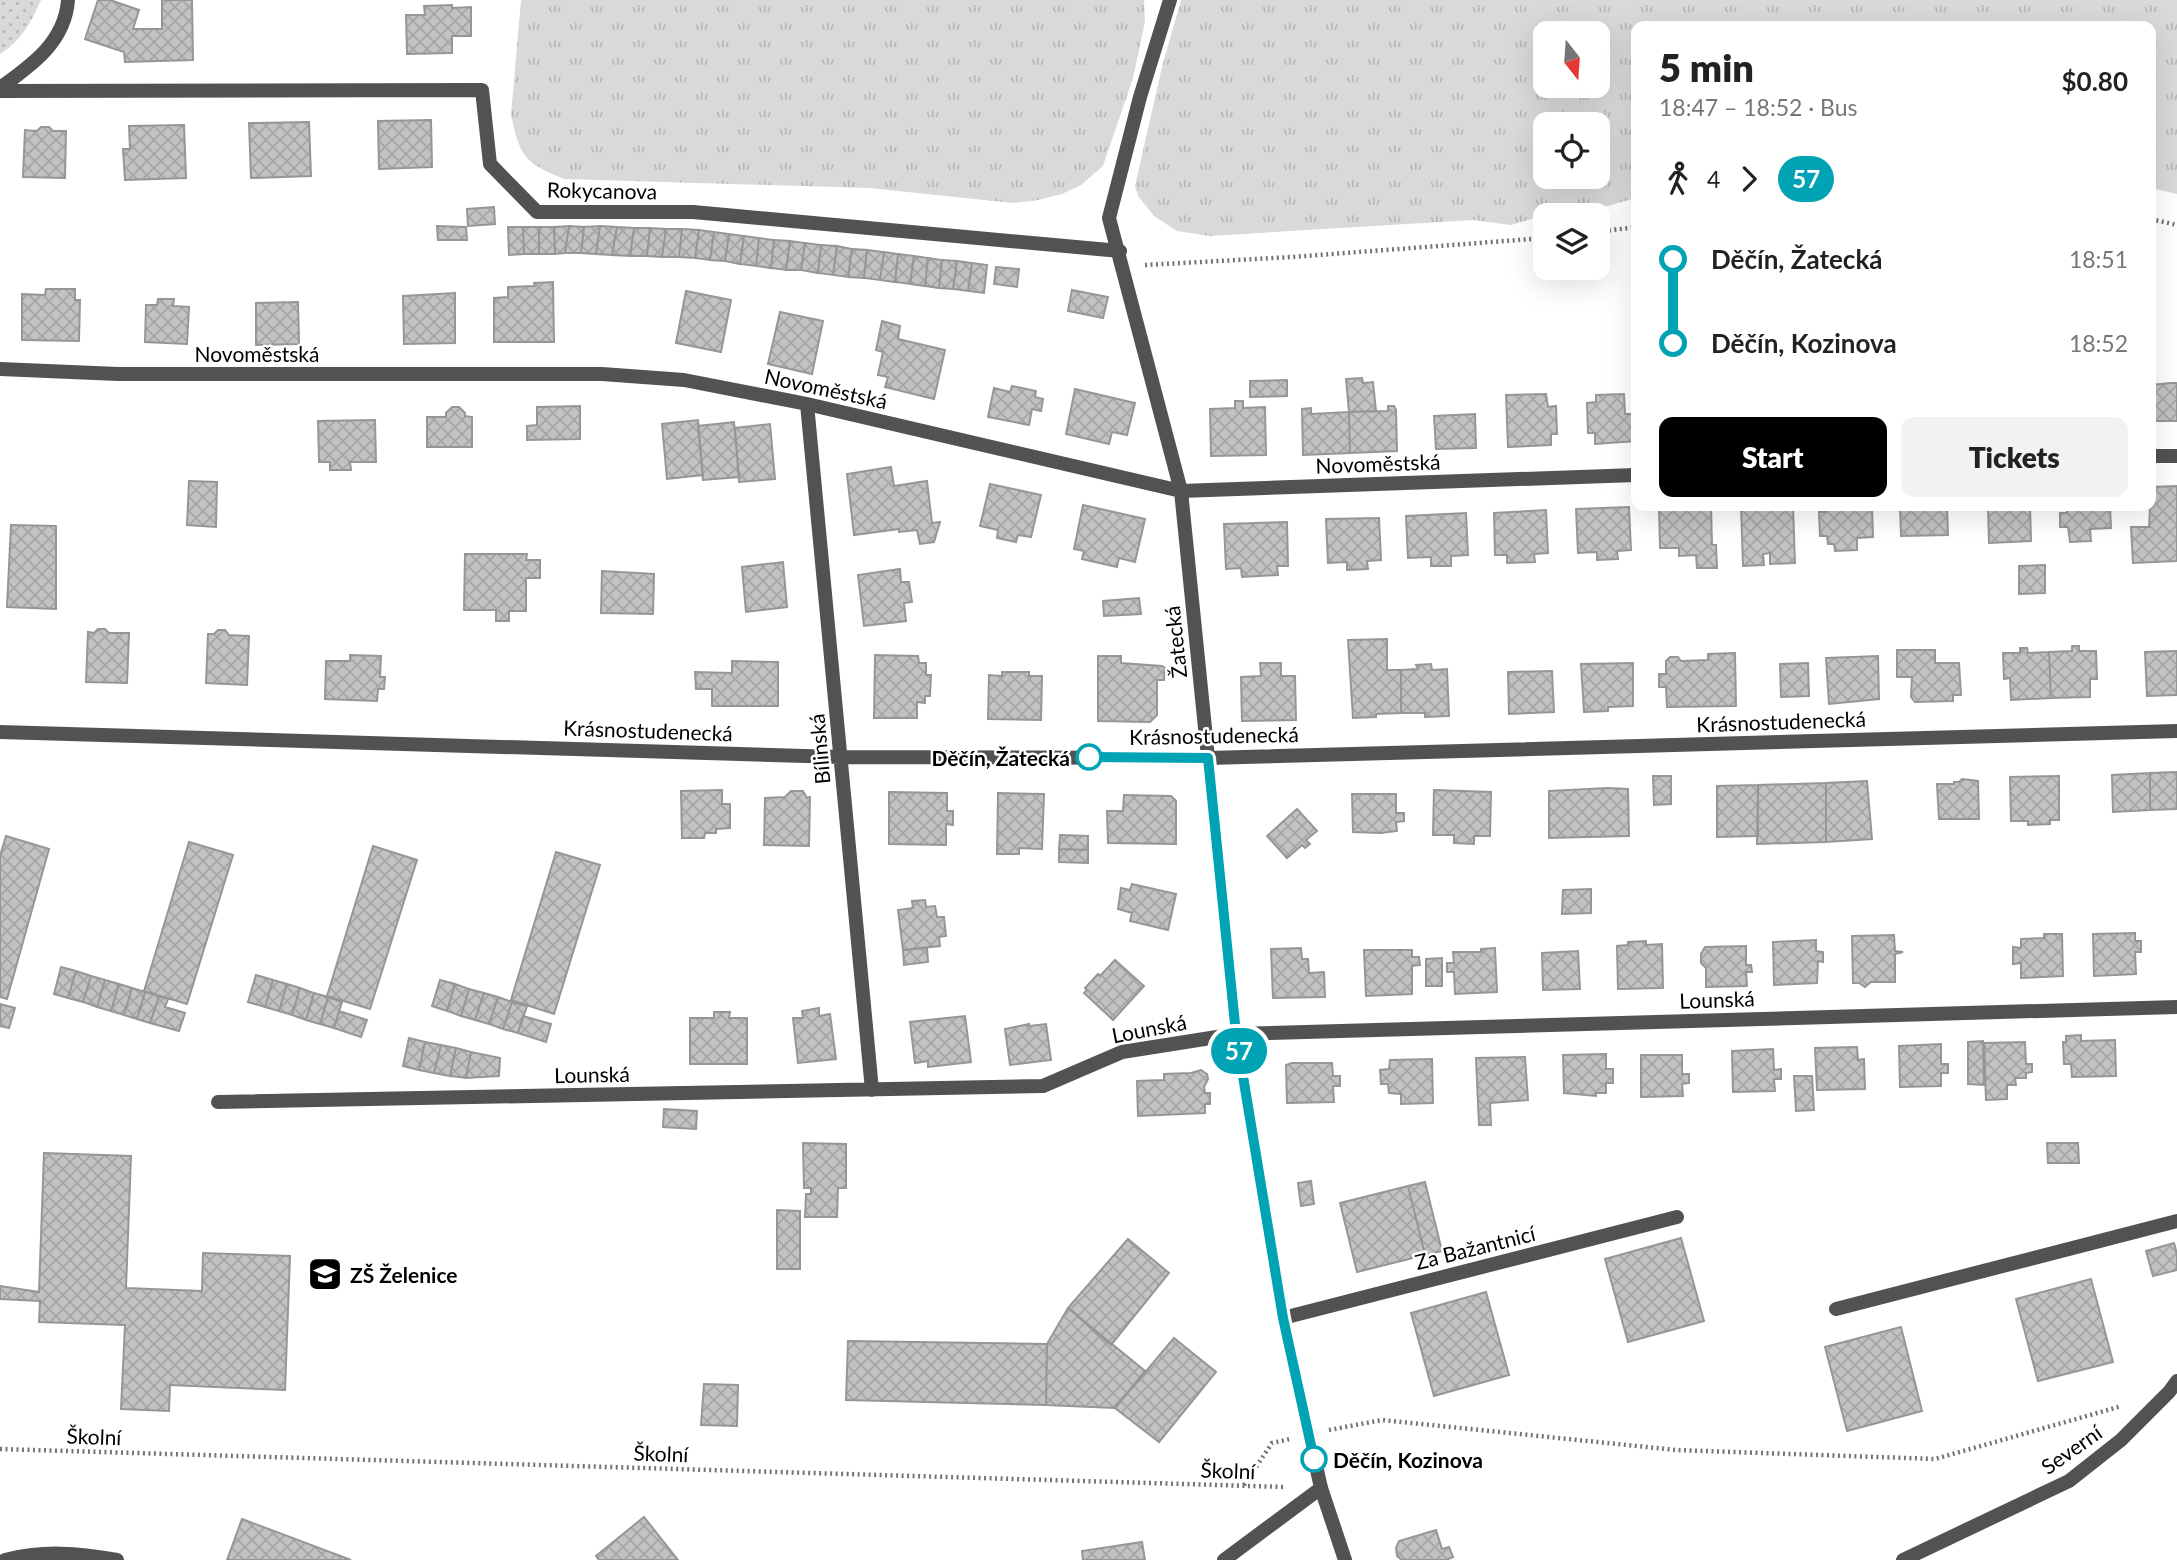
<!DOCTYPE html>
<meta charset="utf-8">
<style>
body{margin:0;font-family:Lato,sans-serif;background:#f2f2f2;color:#222;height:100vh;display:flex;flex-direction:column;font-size:26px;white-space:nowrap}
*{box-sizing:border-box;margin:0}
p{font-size:23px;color:#767676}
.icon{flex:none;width:38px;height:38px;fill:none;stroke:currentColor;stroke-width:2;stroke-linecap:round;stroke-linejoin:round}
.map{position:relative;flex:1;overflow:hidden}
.sheet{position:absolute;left:1631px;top:21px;width:525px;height:490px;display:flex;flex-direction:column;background:#fff;border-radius:14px;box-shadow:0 7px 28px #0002}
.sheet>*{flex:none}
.badge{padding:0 14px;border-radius:23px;font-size:24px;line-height:46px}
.needle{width:46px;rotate:163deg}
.buttons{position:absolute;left:1533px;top:21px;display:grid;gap:14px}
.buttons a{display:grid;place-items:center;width:77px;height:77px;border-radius:14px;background:#fff;box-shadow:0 7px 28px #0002;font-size:35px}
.map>.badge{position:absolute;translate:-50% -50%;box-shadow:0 0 0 4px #fff}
.legs{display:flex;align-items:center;gap:10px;height:77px;padding:0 28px;font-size:23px}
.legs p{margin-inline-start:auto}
.head{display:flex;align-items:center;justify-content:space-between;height:119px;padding:0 28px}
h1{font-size:38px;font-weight:800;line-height:52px}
.primary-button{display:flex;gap:14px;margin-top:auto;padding:14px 28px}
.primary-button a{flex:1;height:80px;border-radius:14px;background:#000;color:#fff;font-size:28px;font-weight:800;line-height:80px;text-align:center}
.primary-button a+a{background:#f2f2f2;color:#222}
ul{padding:0 28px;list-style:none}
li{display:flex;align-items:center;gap:24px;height:84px;font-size:26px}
li i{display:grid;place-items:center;width:10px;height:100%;margin:0 9px;background:currentColor}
li i::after{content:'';width:18px;height:18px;margin:-9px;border:5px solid;border-radius:50%;background:#fff}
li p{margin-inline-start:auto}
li:first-child i{background:linear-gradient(#0000 50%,currentColor 0)}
li:last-child i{background:linear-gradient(currentColor 50%,#0000 0)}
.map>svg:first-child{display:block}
</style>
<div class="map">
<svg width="2177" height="1560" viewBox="0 0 2177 1560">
<defs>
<pattern id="grass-tufts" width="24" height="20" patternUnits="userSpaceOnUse" patternTransform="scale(1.75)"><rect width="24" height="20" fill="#d9d9d9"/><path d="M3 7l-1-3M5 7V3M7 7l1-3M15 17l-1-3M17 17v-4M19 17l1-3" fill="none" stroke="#b8b8b8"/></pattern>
<pattern id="park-dots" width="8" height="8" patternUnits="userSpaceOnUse" patternTransform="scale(1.75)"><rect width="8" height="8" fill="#d9d9d9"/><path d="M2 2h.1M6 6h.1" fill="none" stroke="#b8b8b8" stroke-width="1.8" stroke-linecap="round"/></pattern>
<pattern id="building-cross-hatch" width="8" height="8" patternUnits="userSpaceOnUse" patternTransform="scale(1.75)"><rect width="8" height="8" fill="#c2c2c2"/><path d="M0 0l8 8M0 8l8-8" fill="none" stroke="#a5a5a5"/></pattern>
</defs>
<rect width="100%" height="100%" fill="#fff"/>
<!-- grass -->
<path fill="url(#grass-tufts)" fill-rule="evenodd" d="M521 0H1144L1145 22 1133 78 1103 166 1081 185 1062 194 1038 200 1013 203 869 188 564 179C525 163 520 157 511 115Z
M1181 0H2177V194L2151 188V26H1636V198L1607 206 1545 215 1511 225 1473 220 1210 236 1177 231 1154 216 1138 196 1135 186 1162 67ZM1545 33H1598V86H1545ZM1545 124H1598V177H1545Z"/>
<!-- park -->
<path fill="url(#park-dots)" d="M0 0H41C32 21 20 42 0 54Z"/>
<!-- building -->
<path fill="url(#building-cross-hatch)" stroke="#969696" stroke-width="2" d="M98 0H110L139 10 133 29H162V0H192L193 60 125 62 124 52 85 39Z
M452 5V8L471 7V36H452V53L407 54 406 15H425L424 6Z
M431 120 432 167 379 169 378 121Z
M309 122 311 176 251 178 249 123Z
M184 125 186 178 125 180 123 149H130L129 126Z
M41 127H49L53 131H66L65 178 23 177 25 130 37 131Z
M494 207 495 224 468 226 467 209Z
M437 226 466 227 467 240H438Z
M569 226 565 253 555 254 554 227Z
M569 226 584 227 581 253H565Z
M600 226 596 254 581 253 584 227Z
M600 226 617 227 612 255 596 254Z
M508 227H523L524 254 509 255Z
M523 227H539V254H524Z
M539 227H554L555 254H539Z
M617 227 634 228 630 256 612 255Z
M634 228H650L647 256H630Z
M650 228 666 229 662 257 647 256Z
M666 229H682L679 257H662Z
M682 229 699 230 695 258 679 257Z
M699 230 714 232 710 260 695 258Z
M714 232 729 234 725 261 710 260Z
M729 234 744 236 740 264 725 261Z
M744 236 759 238 756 266 740 264Z
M759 238 774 240 771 268 756 266Z
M774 240 790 241 786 270 771 268Z
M790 241 805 243 801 270H786Z
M805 243 821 245 818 273 801 270Z
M821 245 837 246 833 275 818 273Z
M837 246 852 249 848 277 833 275Z
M852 249 867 250 864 278 848 277Z
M867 250 884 252 880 280 864 278Z
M884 252 898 254 895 282 880 280Z
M898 254 914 256 910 284 895 282Z
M914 256 928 258 925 286 910 284Z
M928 258 942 260 939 288 925 286Z
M942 260 957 261 953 289 939 288Z
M957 261 972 263 968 291 953 289Z
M972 263 987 265 984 293 968 291Z
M996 267 1019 269 1017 287 994 284Z
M553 282 554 342H494V298L508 297V287L535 286 534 283Z
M46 289H75V300H80L79 341 22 340V294L45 295Z
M1072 290 1108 297 1103 318 1068 311Z
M686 291 731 300 721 352 676 343Z
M455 293V343L404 344 403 296Z
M158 299H174L173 306 189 307 187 344 145 342 146 305H157Z
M298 302 299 344 256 345V303Z
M780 312 823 321 812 374 768 364Z
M882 321 900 326 898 339 945 350 934 399 885 387 888 377 878 375 883 352 876 350Z
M1362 378 1363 383 1373 382 1376 411 1349 412 1346 379Z
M1287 380V396L1250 397V381Z
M2171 383H2177V421H2152L2151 385Z
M1012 386 1036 391 1035 397 1043 399 1041 411 1032 409 1029 425 988 417 994 388 1010 392Z
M1075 389 1135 403 1127 435 1112 432 1109 444 1066 434Z
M1546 394 1548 407 1556 406 1557 434H1551V445L1508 447 1506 395Z
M1624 394 1625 414H1636V441L1595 444V433H1588L1587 403 1596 402V395Z
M1235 401H1243V408L1265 407 1266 455 1211 456 1210 409 1235 408Z
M580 406V439L527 440V426L537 425V407Z
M1388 406H1394L1396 410 1397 451 1350 453 1349 412 1388 411Z
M452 407H459L465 413V416L472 417V447H427V417H446V413Z
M1311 408V414L1349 412 1350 453 1303 455 1302 409Z
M1475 414 1476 448 1436 449 1434 416Z
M375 420 376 462H350L351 470H330V462H319L318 421Z
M698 420 703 475 667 479 662 424Z
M734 422 739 477 703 480 698 426Z
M770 424 775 479 739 482 735 428Z
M891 467 894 486 927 481 932 523 940 522 934 542 920 544 917 530 899 532V529L854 535 847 474Z
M189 481 217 482 216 527 187 525Z
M990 484 1041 495 1031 537 1018 535 1016 542 997 538 998 530 980 526Z
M2177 486V561L2133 563 2131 527H2149L2151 487Z
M1083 505 1145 519 1135 562 1119 558 1117 567 1082 559 1084 551 1074 549Z
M1659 506H1711L1712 545H1716L1717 568H1697L1696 555 1679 556V548H1660Z
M1741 506H1793L1795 563 1770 564V553L1763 554 1764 565 1743 566Z
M1825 506H1872L1873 537 1857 538V550L1835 551 1834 544H1828L1827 536H1820L1819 512H1826Z
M1900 506H1947L1948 535 1901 536Z
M1988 506H2030L2031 541 1989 543Z
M2067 506H2110L2111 528 2090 529 2091 541 2070 542 2068 527H2060V513H2067Z
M1629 507 1631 550 1617 551 1618 559 1597 560V552L1578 553 1576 509Z
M1546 510 1548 553 1534 554 1535 562 1507 563V555H1495L1494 513Z
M1466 513 1468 555 1451 556V566H1431V557L1408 558 1406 516Z
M1379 518 1381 560 1367 561 1368 569 1347 570V562L1328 563 1326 519Z
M1287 522 1288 566H1277L1278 575 1242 577 1241 568 1226 569 1224 524Z
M11 525 56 526V609L7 607Z
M465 554H527L526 560H540V578H526V611H509V621H496V610H464Z
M783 562 787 607 746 612 742 567Z
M2045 565V593L2019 594V566Z
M900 569 901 582H909L912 602 904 603 906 621 864 626 858 575Z
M602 571 654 574 653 614 601 613Z
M1139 598 1141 614 1104 616 1103 601Z
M98 629H105L109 633H129L127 683 86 682 88 632 94 633Z
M218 630H225L229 635 249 636 247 685 206 683 208 634H214Z
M1387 639V670H1401V713L1376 714V717L1353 718 1348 640Z
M2072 646H2079V651H2096L2097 679H2090V697L2051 698 2049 652 2072 651Z
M2020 648H2027L2028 653 2049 652 2051 698 2011 700 2010 678 2004 679 2003 653H2020Z
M1897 650H1935V663H1959L1961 695H1953V701L1915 702 1911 697 1912 677H1897Z
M2177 651V695L2147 696 2145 652Z
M1735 653 1736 706 1667 707 1666 687H1659V674H1666V661L1670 657H1678L1681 661 1708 660V654Z
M350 655 381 656 380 677H385L384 689H378L377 701 325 699 326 661H350Z
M875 655 918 656 919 663H926V675H931L930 696H925V703L917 702V718H874Z
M1098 656H1121V663L1162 666 1165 668 1164 680H1157V715L1150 722 1098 721Z
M1878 656 1879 699 1829 704 1826 658Z
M732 661 778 662V706H712V689H696L695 672 732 673Z
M1260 663H1281V676H1295L1296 720 1242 721 1241 677 1261 676Z
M1633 663V706L1608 707V711L1584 712 1581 664Z
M1808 663 1809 696 1781 697 1780 664Z
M1431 664 1432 670 1447 669 1449 716 1425 717V713H1401V670L1418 669 1416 665Z
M1552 671 1554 712 1509 714 1508 672Z
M1002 672H1029V676H1042L1041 720 988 719 989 675 1002 676Z
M2177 772V809L2150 810V773Z
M2150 773V810L2113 812 2112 775Z
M1653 776H1671V804L1654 805Z
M2059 776V820H2050V824L2028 825V821H2011L2010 777Z
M1962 779 1978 781 1979 819H1939L1937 784H1954V782H1959Z
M1867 781 1872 839 1826 842V783Z
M1826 783V842L1757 844 1758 785Z
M1758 785V836L1717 837V786Z
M1608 788 1628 789 1629 836 1549 838V791Z
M722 790V804H730V828L716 829V833H705L704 838H682L681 791Z
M1434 790 1491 792 1490 836H1474V844L1454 843V835H1433Z
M791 791H803L807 798 810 797 809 846 764 845 765 798 785 797Z
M889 792 947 793V811H953V825L946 824V845L889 844Z
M998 793 1044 794 1042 849 1019 848V854H997Z
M1352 794H1396V813H1404V821L1396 822 1397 831 1381 833 1353 832Z
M1124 795 1171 796 1176 801V844L1108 843 1107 811H1123Z
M1297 809 1317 831 1306 840 1310 844 1305 848 1302 845 1287 858 1267 836Z
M1060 835 1088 836V850L1059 849Z
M6 836 49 849 7 999 0 997V856Z
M189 842 233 855 187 1004 144 991Z
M373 846 417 860 370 1009 327 996Z
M1059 849 1088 850V863L1059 862Z
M556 852 600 865 554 1014 511 1000Z
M1132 884 1176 894 1168 930 1130 921 1132 913 1118 909 1121 888 1130 890Z
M1591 889V913L1562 914 1563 890Z
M925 900 926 907 935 906 937 917H944L946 936 939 937 940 946 903 950 898 910 913 908 912 901Z
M2135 933V941H2141V952H2135L2136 974 2094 976 2093 934Z
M2044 934H2062L2063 976 2021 978V963L2013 964V947L2021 948V939L2044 938Z
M1894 935 1895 951 1903 952 1895 954V982H1871L1865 987 1859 983H1853L1852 936Z
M1816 940V951L1823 952V962L1818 961 1817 983 1774 985 1773 942Z
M1646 941V945L1662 944 1663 988 1618 989 1617 946 1628 945V942Z
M1746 946V965H1751L1752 972H1746L1747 986 1706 987V968L1701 963V954L1705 947Z
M927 948 928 962 904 965 903 950Z
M1301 948 1302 959H1308L1309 973 1324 972 1325 997 1273 998 1271 949Z
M1495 948 1497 992 1455 994 1454 972H1447V963H1454L1453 952H1481V949Z
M1364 950H1412V957H1419L1420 965 1412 966V994L1366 996Z
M1578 951 1580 989 1543 990 1542 953Z
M1442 958V986H1426V959Z
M1115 960 1144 986 1113 1020 1084 993 1087 990 1085 988 1098 974 1100 976Z
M61 967 76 971 68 998 54 994Z
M76 971 91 976 83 1002 68 998Z
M256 975 273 980 265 1007 248 1002Z
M91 976 105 980 97 1007 83 1002Z
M105 980 119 984 111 1011 97 1007Z
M273 980 287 984 279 1011 265 1007Z
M440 980 455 984 447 1011 432 1006Z
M119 984 132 988 124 1015 111 1011Z
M287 984 300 988 292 1015 279 1011Z
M455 984 469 989 461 1016 447 1011Z
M132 988 145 992 137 1019 124 1015Z
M300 988 314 993 306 1020 292 1015Z
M469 989 484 993 475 1020 461 1016Z
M145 992 159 996 150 1023 137 1019Z
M314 993 328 997 320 1024 306 1020Z
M484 993 498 997 489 1024 475 1020Z
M159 996 168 999 165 1007 185 1013 179 1031 150 1023Z
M328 997 342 1002 334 1028 320 1024Z
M498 997 512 1002 503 1029 489 1024Z
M512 1002 527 1006 518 1033 503 1029Z
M0 1004 15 1008 9 1028 0 1026Z
M819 1008V1016L830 1014 836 1059 798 1063 793 1018H803L802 1011Z
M339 1011 367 1020 361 1037 334 1028Z
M714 1012H730L729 1018H747V1064H690V1018H714Z
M523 1016 551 1024 546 1042 518 1033Z
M965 1016 971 1062 928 1067V1061L915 1063 910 1022Z
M1029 1024V1026L1046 1024 1051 1060 1010 1065 1005 1029Z
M2081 1035V1041L2115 1040 2116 1076 2072 1077 2071 1064H2064L2063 1042H2066V1036Z
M409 1038 425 1042 419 1070 403 1066Z
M1983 1041 1984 1085 1968 1084V1042Z
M425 1042 441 1045 434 1073 419 1070Z
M2025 1042 2026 1064H2032V1072L2026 1073V1078H2015L2016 1085H2007V1099L1986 1100 1984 1043Z
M1941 1044V1064H1948V1073H1941V1086L1900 1087 1899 1046Z
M441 1045 456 1048 450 1076 434 1073Z
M1857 1047 1858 1060 1864 1059 1865 1089 1817 1090 1815 1048Z
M456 1048 471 1052 466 1078 450 1076Z
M1773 1049 1774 1070 1781 1069V1079H1774L1775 1091 1733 1092 1732 1051Z
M471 1052 500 1058 499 1076 466 1078Z
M1606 1054V1069H1613V1083H1606V1093H1596V1096L1564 1093 1563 1055Z
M1641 1055H1682V1074H1689V1083L1682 1084 1683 1096 1641 1097Z
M1525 1057 1528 1100 1490 1103 1491 1125H1479L1476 1058Z
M1432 1059 1433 1103 1401 1104V1094L1389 1093 1388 1084H1381L1380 1070 1389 1069 1390 1060Z
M1292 1063H1332L1333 1076H1340V1086H1333L1334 1102 1287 1103 1286 1065Z
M1201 1070 1207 1074 1208 1079 1204 1087 1205 1093H1210V1104H1205V1113L1138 1116 1137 1081 1164 1080V1074L1191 1073Z
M1794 1076H1812L1814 1110 1796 1111Z
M664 1109 697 1111 696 1129 663 1127Z
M803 1143 846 1144V1188H838L837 1217H805L806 1194H811V1188H804Z
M2047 1143H2078L2079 1163H2048Z
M44 1153 131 1156 126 1288 202 1291 203 1253 290 1256 285 1390 170 1385 169 1411 121 1409 125 1325 39 1322 40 1301 0 1299V1286L39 1292Z
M1311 1181 1314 1204 1301 1206 1298 1183Z
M1425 1182 1442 1251 1425 1255 1408 1186Z
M1408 1186 1425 1255 1357 1272 1340 1203Z
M777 1210 800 1211V1269H777Z
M1681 1238 1704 1321 1628 1342 1605 1259Z
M1128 1239 1169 1273 1111 1345 1068 1308Z
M2174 1243 2177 1254V1270L2153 1276 2146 1251Z
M2091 1279 2113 1362 2038 1381 2016 1299Z
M1486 1292 1509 1375 1434 1396 1411 1313Z
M1068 1308 1145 1371 1115 1408 1046 1405 1047 1344Z
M1901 1327 1922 1411 1847 1431 1825 1347Z
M1174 1338 1216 1372 1159 1442 1115 1408Z
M848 1341 1047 1344 1046 1405 846 1400Z
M704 1384 738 1385 737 1426 701 1425Z
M644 1517 678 1560H599L596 1556Z
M242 1519 351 1560H227Z
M1436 1530 1442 1549 1449 1547 1453 1557 1446 1560H1402L1397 1556 1396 1548 1399 1541Z
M1142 1542 1145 1560H1083L1082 1551Z"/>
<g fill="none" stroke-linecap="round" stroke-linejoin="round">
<!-- path -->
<path stroke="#747474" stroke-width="4.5" stroke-dasharray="2 3.5" stroke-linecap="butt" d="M2151 219 2177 225
M1598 232 1636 227
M1145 265 1292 257 1545 238
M1329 1430 1382 1420 1676 1450 1935 1459 2122 1406
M0 1449 1285 1487
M1244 1485 1272 1443 1290 1439"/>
<!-- service -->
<path stroke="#525252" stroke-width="14" d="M1836 1309 2177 1221
M5 1560C43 1550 78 1553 117 1560
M1224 1560 1321 1488"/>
<!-- minor -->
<path stroke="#525252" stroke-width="14" d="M1170 0 1140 97 1109 218 1181 491 1236 1034 1283 1318 1321 1488 1345 1560
M0 88C32 65 65 42 68 0
M0 91 482 90 490 164 537 212H693L1120 251
M0 369 118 374H602L684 380 807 404 1181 491 1636 475
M807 404 872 1090
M2151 456H2177
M0 732 840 757 1208 758 2177 731
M218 1102 1043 1086 1122 1052 1236 1034 2177 1007
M1283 1318 1677 1217
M1903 1560 2069 1481 2121 1440 2169 1392 2177 1381"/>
</g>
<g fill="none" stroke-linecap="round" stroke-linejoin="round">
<!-- line-1 casing -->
<g stroke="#fff" stroke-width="16">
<path id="line-1" d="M1089 757 1208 758 1236 1034 1283 1318 1314 1459"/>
</g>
<!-- line-1 -->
<use href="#line-1" stroke="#00a3b4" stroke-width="10"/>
</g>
<!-- icons -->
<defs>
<g id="school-square" transform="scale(1.75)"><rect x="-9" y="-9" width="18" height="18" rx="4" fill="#000" stroke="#fff"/><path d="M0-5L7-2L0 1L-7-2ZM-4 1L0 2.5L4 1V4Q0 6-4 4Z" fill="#fff"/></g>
</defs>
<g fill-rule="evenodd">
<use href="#school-square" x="325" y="1274"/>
</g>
<!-- markers -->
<g fill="#fff" stroke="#00a3b4" stroke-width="3.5">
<circle cx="1089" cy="757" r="12"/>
<circle cx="1314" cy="1459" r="12"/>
</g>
<g text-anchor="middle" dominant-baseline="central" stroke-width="5" stroke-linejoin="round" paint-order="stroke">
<!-- street labels -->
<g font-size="21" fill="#000" stroke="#fff">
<text transform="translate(602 190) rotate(1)">Rokycanova</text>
<text x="257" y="353">Novoměstská</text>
<text transform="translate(826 388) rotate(12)">Novoměstská</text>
<text transform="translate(1378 463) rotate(-2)">Novoměstská</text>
<text transform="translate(1175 642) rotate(-96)">Žatecká</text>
<text transform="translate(1781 721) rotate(-2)">Krásnostudenecká</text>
<text transform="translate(648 730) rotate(2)">Krásnostudenecká</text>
<text transform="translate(1214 735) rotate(-1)">Krásnostudenecká</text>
<text transform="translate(819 749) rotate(-95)">Bílinská</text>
<text transform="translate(1717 999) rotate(-2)">Lounská</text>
<text transform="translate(1149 1028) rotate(-11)">Lounská</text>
<text transform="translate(592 1074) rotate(-1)">Lounská</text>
<text transform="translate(1475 1247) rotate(-14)">Za Bažantnicí</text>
<text transform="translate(94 1436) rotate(2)">Školní</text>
<text transform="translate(2071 1449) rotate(-35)">Severní</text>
<text transform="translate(661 1453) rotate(2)">Školní</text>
<text transform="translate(1228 1470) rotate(2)">Školní</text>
</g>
<!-- stop labels -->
<g font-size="21" font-weight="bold" fill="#000" stroke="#fff" text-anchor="end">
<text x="1070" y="757">Děčín, Žatecká</text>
<text x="1333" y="1459" text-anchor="start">Děčín, Kozinova</text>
</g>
<!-- poi labels -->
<g font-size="21" font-weight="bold" fill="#000" stroke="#fff" text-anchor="start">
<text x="350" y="1274">ZŠ Želenice</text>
</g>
</g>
</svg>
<div class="buttons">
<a><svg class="needle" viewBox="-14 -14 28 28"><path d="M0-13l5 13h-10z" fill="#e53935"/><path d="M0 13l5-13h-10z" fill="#767676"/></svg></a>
<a><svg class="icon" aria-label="locate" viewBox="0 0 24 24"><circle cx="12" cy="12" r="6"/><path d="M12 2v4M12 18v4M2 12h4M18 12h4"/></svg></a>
<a><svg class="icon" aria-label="layers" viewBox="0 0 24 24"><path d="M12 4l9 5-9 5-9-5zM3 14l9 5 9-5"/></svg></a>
</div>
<b class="badge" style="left:1239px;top:1051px;background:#00a3b4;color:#fff">57</b>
<section class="sheet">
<div class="head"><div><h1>5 min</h1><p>18:47 – 18:52 · Bus</p></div><b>$0.80</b></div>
<div class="legs"><svg class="icon" aria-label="walk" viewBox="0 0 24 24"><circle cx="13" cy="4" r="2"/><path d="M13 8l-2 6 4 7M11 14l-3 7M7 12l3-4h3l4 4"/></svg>4<svg class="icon" aria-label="forward" viewBox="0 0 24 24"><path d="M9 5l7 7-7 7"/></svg><b class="badge" style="background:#00a3b4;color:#fff">57</b></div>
<ul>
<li><i style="color:#00a3b4"></i><b>Děčín, Žatecká</b><p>18:51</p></li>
<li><i style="color:#00a3b4"></i><b>Děčín, Kozinova</b><p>18:52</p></li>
</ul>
<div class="primary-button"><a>Start</a><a>Tickets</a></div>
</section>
</div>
